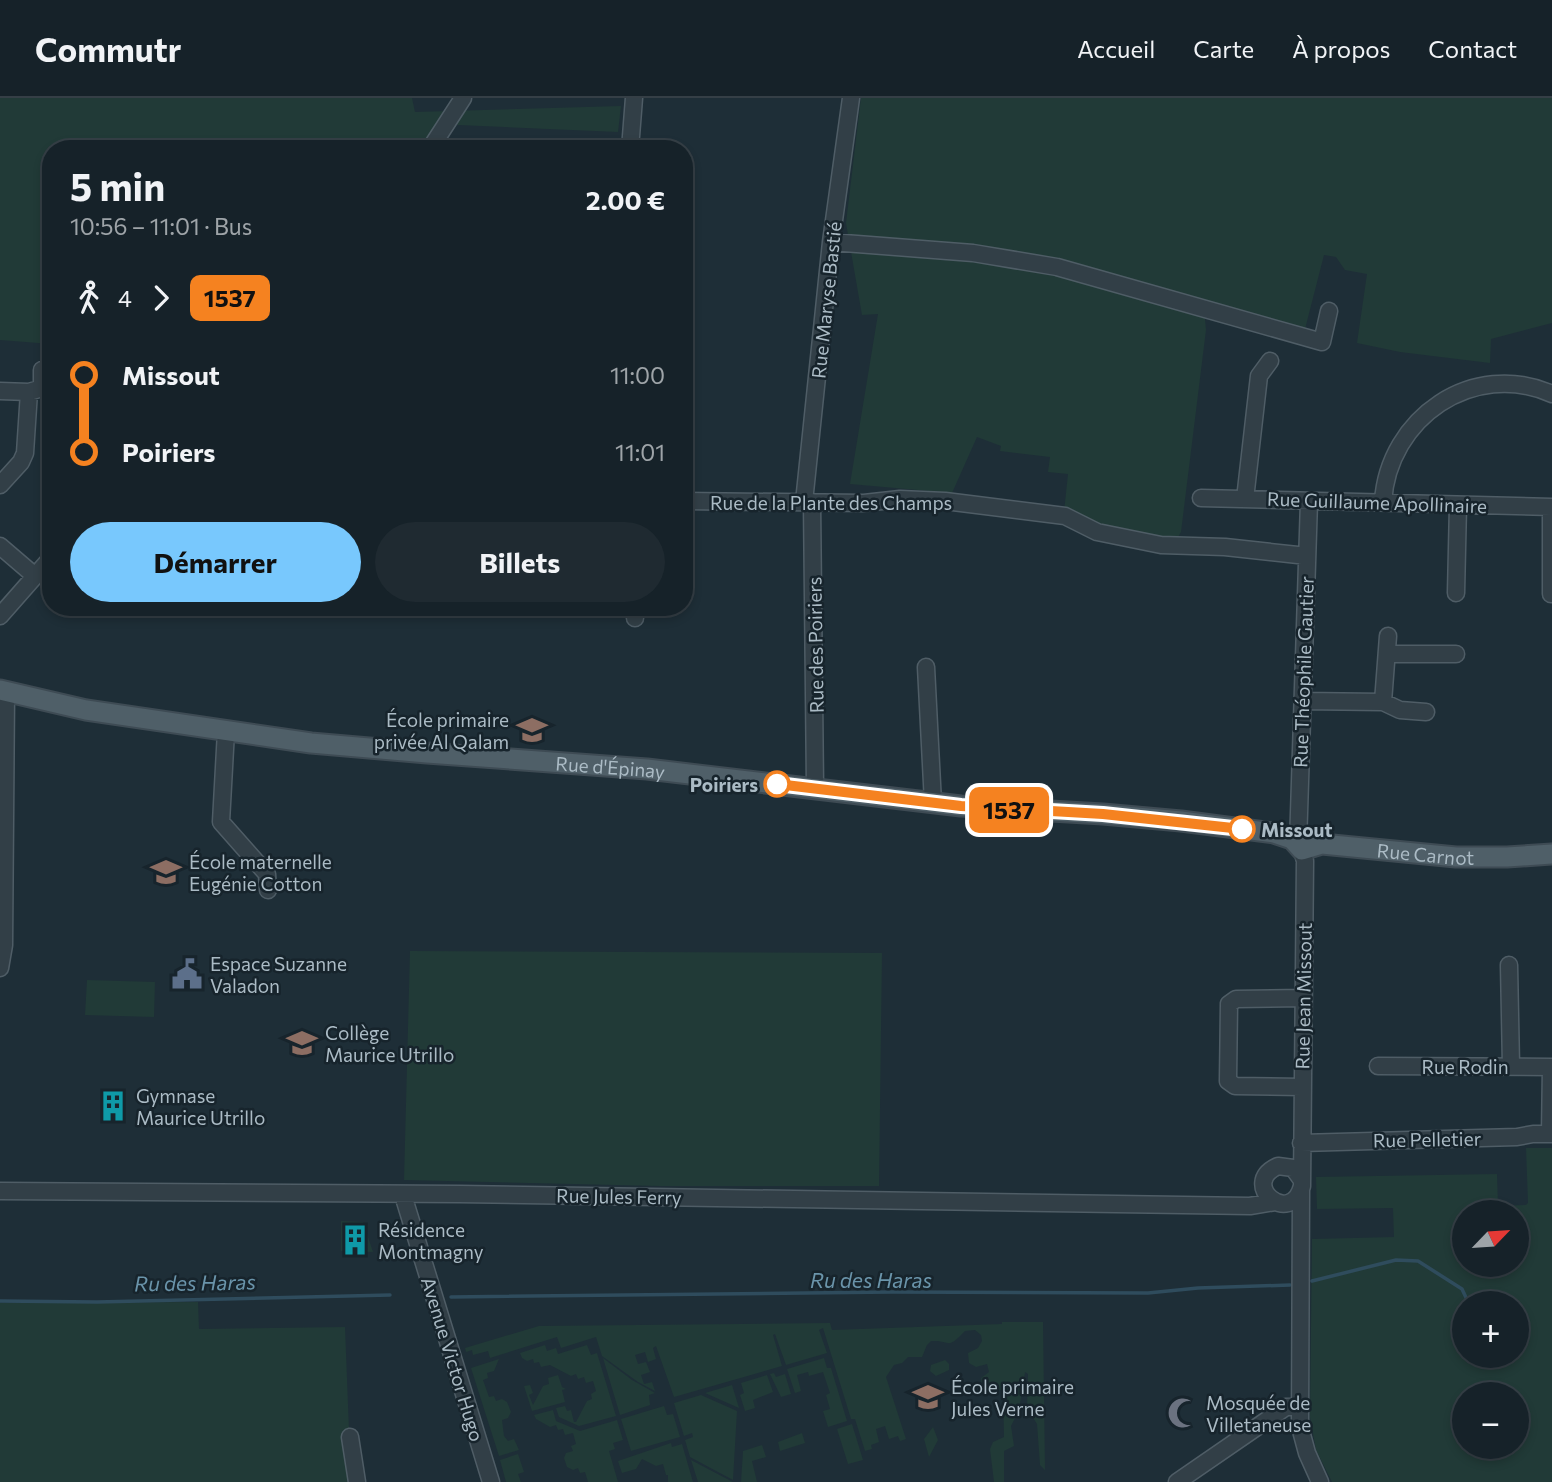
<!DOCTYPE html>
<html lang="fr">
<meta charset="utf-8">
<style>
body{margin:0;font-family:Commissioner,sans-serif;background:#1f2a31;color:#f1f3f6;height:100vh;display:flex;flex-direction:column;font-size:26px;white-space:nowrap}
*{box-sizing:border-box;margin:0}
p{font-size:23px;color:#9ea4a8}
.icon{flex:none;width:38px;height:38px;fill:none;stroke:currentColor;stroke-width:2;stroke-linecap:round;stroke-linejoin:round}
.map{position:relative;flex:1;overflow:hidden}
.panel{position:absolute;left:42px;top:42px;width:651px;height:476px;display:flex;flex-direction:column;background:#162229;border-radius:28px;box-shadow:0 4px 10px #0003,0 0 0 2px #353f46}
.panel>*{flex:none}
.badge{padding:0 14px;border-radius:10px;font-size:24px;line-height:46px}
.needle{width:46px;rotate:65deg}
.buttons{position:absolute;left:1452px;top:1102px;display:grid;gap:14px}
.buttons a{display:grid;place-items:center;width:77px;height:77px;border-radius:50%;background:#162229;box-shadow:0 4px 10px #0003,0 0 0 2px #353f46;font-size:35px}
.map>.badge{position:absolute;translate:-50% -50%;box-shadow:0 0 0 4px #fff}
.legs{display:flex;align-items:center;gap:10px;height:77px;padding:0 28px;font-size:23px}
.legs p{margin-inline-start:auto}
.headline{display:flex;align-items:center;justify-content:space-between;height:119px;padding:0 28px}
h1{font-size:38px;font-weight:700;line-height:52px}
.primary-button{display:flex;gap:14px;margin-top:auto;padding:14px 28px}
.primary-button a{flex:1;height:80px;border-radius:42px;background:#78c8fd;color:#111;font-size:28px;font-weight:700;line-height:80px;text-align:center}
.primary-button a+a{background:#1f2a31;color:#f1f3f6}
ul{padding:0 28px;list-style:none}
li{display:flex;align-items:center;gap:24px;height:77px;font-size:26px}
li i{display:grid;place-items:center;width:10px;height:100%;margin:0 9px;background:currentColor}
li i::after{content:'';width:18px;height:18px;margin:-9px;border:5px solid;border-radius:50%;background:#162229}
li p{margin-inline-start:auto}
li:first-child i{background:linear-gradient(#0000 50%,currentColor 0)}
li:last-child i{background:linear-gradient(currentColor 50%,#0000 0)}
header{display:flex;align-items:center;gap:42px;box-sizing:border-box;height:98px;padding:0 35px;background:#162229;border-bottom:2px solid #353f46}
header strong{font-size:33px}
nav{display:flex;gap:38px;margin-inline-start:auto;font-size:24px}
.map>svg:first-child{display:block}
</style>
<header>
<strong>Commutr</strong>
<nav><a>Accueil</a><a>Carte</a><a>À propos</a><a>Contact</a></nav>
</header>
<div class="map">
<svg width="1552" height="1384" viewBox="0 0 1552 1384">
<rect width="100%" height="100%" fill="#1e2e37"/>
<!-- green -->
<path fill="#213a37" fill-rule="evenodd" d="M0 0H412L415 14 621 8 618 34 436 26 419 51H290L285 46 218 43 217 51H51V246L0 242Z
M861 0H1552V225L1491 241 1490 265 1400 254 1357 245 1367 176 1345 172 1336 159 1324 157 1304 235 1204 210 1206 232 1181 434 1177 441 1125 436 1064 414 1068 376 1048 374 1050 359 1000 353 1001 348 977 339 952 395 850 386 878 216 862 217 846 125Z
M410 853 882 855 879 1088H659L404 1082Z
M87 882 155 884 154 919 85 917Z
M1526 1050H1552V1384H1332L1316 1352 1310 1319 1312 1141 1394 1139 1393 1110 1317 1111 1316 1079 1497 1076 1498 1108 1526 1107 1528 1105ZM1465 1115H1517V1167H1465ZM1465 1206H1517V1258H1465ZM1465 1297H1517V1349H1465Z
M341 1123 363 1124 373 1154 341 1153Z
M198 1204 199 1231 345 1229 351 1384H0V1205Z
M1002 1224H1043L1045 1372 1040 1367 1037 1326 1027 1310 1028 1276 1025 1274 1019 1312 1011 1328 1014 1348 1004 1353V1384H994L990 1351 993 1344 1004 1339 1003 1292H987L982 1287 981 1280 989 1274 987 1266 976 1269 969 1265 968 1255 978 1250 982 1243 981 1237 975 1232 965 1233C946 1253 952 1242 931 1243L927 1247 922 1259H908L902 1265 894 1267 886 1279 906 1341 900 1343 898 1338 889 1341 885 1328 876 1331 879 1344 871 1347 872 1351 865 1353 855 1321H851L823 1230 819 1232 827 1255 786 1267 775 1236 773 1237 782 1268 674 1299 656 1248 653 1250 656 1261 648 1264 645 1254 635 1257 638 1266 646 1264 650 1274 641 1277 644 1286 652 1284 655 1293 638 1284 602 1258 596 1239 561 1250 557 1239 490 1260 488 1253 473 1257 472 1252 466 1254 465 1250 539 1228 830 1225 832 1232 1002 1226Z
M545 1247 547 1253 556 1250 558 1256 587 1247 591 1257 597 1255 616 1318 579 1328 559 1319 556 1310 565 1308 567 1313 571 1312 574 1324H576L587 1303 592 1301 591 1296 596 1293 593 1283 586 1285 584 1279 578 1281 576 1276 571 1278 550 1267 541 1269 539 1264 534 1265 533 1261 527 1263 522 1260 520 1255Z
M603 1260 632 1282 655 1295 649 1297 650 1307 620 1317Z
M824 1260 827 1270H831L847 1323 828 1329 823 1313 830 1311 826 1297 830 1295 823 1274 809 1278 808 1274 797 1277 801 1293 795 1295 787 1271Z
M499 1261 494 1273 487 1275 488 1280 483 1282 489 1299 494 1298 496 1303 502 1301 507 1304 511 1314 508 1320 502 1322 504 1338 508 1343 514 1341 519 1352 499 1358 471 1270Z
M945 1262 949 1266V1272L936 1278 930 1273 931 1267Z
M774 1275 776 1279 785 1276 791 1296 781 1299 770 1276Z
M558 1277 562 1289 566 1291 562 1292 565 1304 532 1313 524 1288 530 1287 533 1295 529 1297 533 1307 543 1288 549 1286 548 1280Z
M767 1277 773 1294 753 1302 755 1310 745 1313 740 1297 744 1295 741 1285Z
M732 1287 739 1310 705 1295Z
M701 1297 737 1313 733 1382 690 1359 685 1342 693 1339 692 1335 684 1338 674 1305Z
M664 1308 667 1317 673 1316 680 1339 631 1353 621 1321Z
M553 1312 556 1323 580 1333 617 1322 623 1342 613 1345 615 1351 609 1353 618 1384H588L585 1374 580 1375 578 1370 573 1372 567 1369 564 1360 566 1355 573 1353 571 1348 576 1346 573 1335 565 1337 563 1331 558 1332 556 1327 550 1329 536 1321 534 1317Z
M852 1326 863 1362 848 1366 837 1331Z
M933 1329 938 1342 929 1359 924 1341Z
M802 1335 805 1345 780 1353 778 1344Z
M671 1345 672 1349 682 1346 693 1384H668V1377H666L663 1366 656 1368 642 1361 636 1371 622 1375 618 1363Z
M762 1347 766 1359 752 1363 757 1384H741L743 1353Z
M518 1356 524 1374 518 1376 521 1384H506L500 1362Z
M691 1362 731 1383 733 1384H698Z"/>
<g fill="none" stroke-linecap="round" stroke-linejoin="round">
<!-- stream -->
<path stroke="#2f4c5d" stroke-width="3.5" d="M1312 1183 1396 1162 1418 1163 1462 1191 1469 1206
M451 1199 892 1194 1148 1195 1198 1190 1290 1187
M0 1203 97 1204 390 1197
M1517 1221H1525"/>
<!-- minor casing -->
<g stroke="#4f5d66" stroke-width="19">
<path id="minor" d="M430 51 463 0
M630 51 634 0
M831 144 973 155 1057 169 1322 244 1329 213
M0 293 29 294 42 290V272
M0 387 21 364 25 355 29 294
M1201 400 1552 409
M1245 401 1259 278 1270 263
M684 403 864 405 900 401 945 403 1065 418 1097 434 1161 447 1225 449 1307 458
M804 404 831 144 851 0
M812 404 815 690
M1383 404C1388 320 1473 261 1552 296
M0 448 35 478
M1456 495 1458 407
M1551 496V409
M635 509V520
M0 518 51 460
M1387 556H1456
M926 569 933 705
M1302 603 1383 604 1400 612 1426 614
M1383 604 1388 538
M226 633 221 724 267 776 268 792
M1298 746 1309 403
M1509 867 1511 968
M0 870 4 847 6 594
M1378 968 1552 969
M1302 989 1235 988 1228 983 1229 906 1236 901 1303 900
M1550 1036 1551 969
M1301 1045 1517 1039 1533 1036H1552
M1301 1081 1293 1070 1278 1068C1238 1086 1291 1130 1302 1088L1305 763 1302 752
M0 1093 459 1096 1250 1108 1275 1104
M1301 1093 1300 1329 1307 1355 1320 1384
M403 1097 491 1384
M350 1339 357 1384
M1177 1384 1286 1309 1298 1308"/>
</g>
<!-- major casing -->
<g stroke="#3e4b54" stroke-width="23">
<g id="major">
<path id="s1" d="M0 592 86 612 311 645 427 655 647 671 961 708 1103 716 1181 723 1274 735 1292 741 1302 752 1322 746 1456 759H1507L1552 756"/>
</g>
</g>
<!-- minor -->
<use href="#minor" stroke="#323f47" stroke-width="16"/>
<!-- major -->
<use href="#major" stroke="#4f5f68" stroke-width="19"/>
</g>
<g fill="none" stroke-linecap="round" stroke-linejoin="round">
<!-- line-1 casing -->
<g stroke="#fff" stroke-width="16">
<path id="line-1" d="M777 686 961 708 1103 716 1242 731"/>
</g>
<!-- line-1 -->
<use href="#line-1" stroke="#f58220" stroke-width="10"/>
</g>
<!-- icons -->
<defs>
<g id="school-bare" transform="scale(2.415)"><path d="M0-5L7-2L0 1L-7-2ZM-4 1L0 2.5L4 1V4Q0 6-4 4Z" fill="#8d6e63" stroke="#17242c" stroke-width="2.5" paint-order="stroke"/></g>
<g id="civic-bare" transform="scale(2.415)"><path d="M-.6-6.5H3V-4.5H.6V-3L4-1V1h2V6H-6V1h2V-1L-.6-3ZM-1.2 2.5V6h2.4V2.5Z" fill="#5c6f8a" stroke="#17242c" stroke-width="2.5" paint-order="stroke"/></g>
<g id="building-bare" transform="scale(2.415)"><path d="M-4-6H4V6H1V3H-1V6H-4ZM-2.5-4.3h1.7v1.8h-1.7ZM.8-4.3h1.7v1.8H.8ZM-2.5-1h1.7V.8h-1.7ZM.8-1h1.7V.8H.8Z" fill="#0f9aa8" stroke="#17242c" stroke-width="2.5" paint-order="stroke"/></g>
<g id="mosque-bare" transform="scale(2.415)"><path d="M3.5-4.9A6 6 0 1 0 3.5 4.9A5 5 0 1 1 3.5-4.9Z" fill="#6b7280" stroke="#17242c" stroke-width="2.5" paint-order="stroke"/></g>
</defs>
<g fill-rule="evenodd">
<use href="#school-bare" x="532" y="632"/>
<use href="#school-bare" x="166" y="774"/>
<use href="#civic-bare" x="187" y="876"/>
<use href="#school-bare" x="302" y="945"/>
<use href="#building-bare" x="113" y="1008"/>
<use href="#building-bare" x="355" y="1142"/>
<use href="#school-bare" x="928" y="1299"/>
<use href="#mosque-bare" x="1183" y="1315"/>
</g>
<!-- markers -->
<g fill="#fff" stroke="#f58220" stroke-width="3.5">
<circle cx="777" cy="686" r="12"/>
<circle cx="1242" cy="731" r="12"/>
</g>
<g text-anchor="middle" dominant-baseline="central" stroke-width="5" stroke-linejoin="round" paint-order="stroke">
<!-- street labels -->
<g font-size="19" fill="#abbbc5" stroke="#17242c">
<text transform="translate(826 202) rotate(-84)">Rue Maryse Bastié</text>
<text x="831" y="404">Rue de la Plante des Champs</text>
<text transform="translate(1377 404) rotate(2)">Rue Guillaume Apollinaire</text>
<text transform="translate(815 547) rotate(-91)">Rue des Poiriers</text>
<text transform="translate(1303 574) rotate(-88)">Rue Théophile Gautier</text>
<text stroke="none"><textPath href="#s1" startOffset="616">Rue d'Épinay</textPath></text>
<text stroke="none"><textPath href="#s1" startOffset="1442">Rue Carnot</textPath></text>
<text transform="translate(1303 898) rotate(-89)">Rue Jean Missout</text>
<text x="1465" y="968">Rue Rodin</text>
<text transform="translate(1427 1041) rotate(-1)">Rue Pelletier</text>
<text transform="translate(619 1098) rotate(1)">Rue Jules Ferry</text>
<text transform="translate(453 1261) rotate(73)">Avenue Victor Hugo</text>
</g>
<!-- poi labels -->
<g font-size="19" fill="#abbbc5" stroke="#17242c" text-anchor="start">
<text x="509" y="621" text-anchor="end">École primaire<tspan x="509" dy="22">privée Al Qalam</tspan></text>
<text x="189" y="763">École maternelle<tspan x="189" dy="22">Eugénie Cotton</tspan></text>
<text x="210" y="865">Espace Suzanne<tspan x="210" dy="22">Valadon</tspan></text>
<text x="325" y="934">Collège<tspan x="325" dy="22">Maurice Utrillo</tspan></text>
<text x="136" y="997">Gymnase<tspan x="136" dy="22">Maurice Utrillo</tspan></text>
<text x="378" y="1131">Résidence<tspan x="378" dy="22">Montmagny</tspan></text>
<text x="951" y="1288">École primaire<tspan x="951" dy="22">Jules Verne</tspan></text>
<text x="1206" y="1304">Mosquée de<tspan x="1206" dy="22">Villetaneuse</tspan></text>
</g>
<!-- stop labels -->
<g font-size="19" font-weight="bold" fill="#abbbc5" stroke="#17242c" text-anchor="end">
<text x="758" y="686">Poiriers</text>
<text x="1261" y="731" text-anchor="start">Missout</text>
</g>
<!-- water labels -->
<g font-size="21" font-style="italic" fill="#6a94aa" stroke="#17242c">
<text x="871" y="1181">Ru des Haras</text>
<text transform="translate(195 1184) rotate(-1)">Ru des Haras</text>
</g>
</g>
</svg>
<div class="buttons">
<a><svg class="needle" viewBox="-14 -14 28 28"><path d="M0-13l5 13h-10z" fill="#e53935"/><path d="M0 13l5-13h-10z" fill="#9ea4a8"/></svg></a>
<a>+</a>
<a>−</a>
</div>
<b class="badge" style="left:1009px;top:712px;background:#f58220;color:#111">1537</b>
<section class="panel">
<div class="headline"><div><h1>5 min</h1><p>10:56 – 11:01 · Bus</p></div><b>2.00 €</b></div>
<div class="legs"><svg class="icon" aria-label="walk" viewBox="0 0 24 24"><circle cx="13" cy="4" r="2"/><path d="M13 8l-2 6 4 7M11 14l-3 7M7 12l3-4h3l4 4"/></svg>4<svg class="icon" aria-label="forward" viewBox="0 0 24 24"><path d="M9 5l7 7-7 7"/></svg><b class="badge" style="background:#f58220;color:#111">1537</b></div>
<ul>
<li><i style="color:#f58220"></i><b>Missout</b><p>11:00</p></li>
<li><i style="color:#f58220"></i><b>Poiriers</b><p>11:01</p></li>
</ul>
<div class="primary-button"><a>Démarrer</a><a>Billets</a></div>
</section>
</div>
